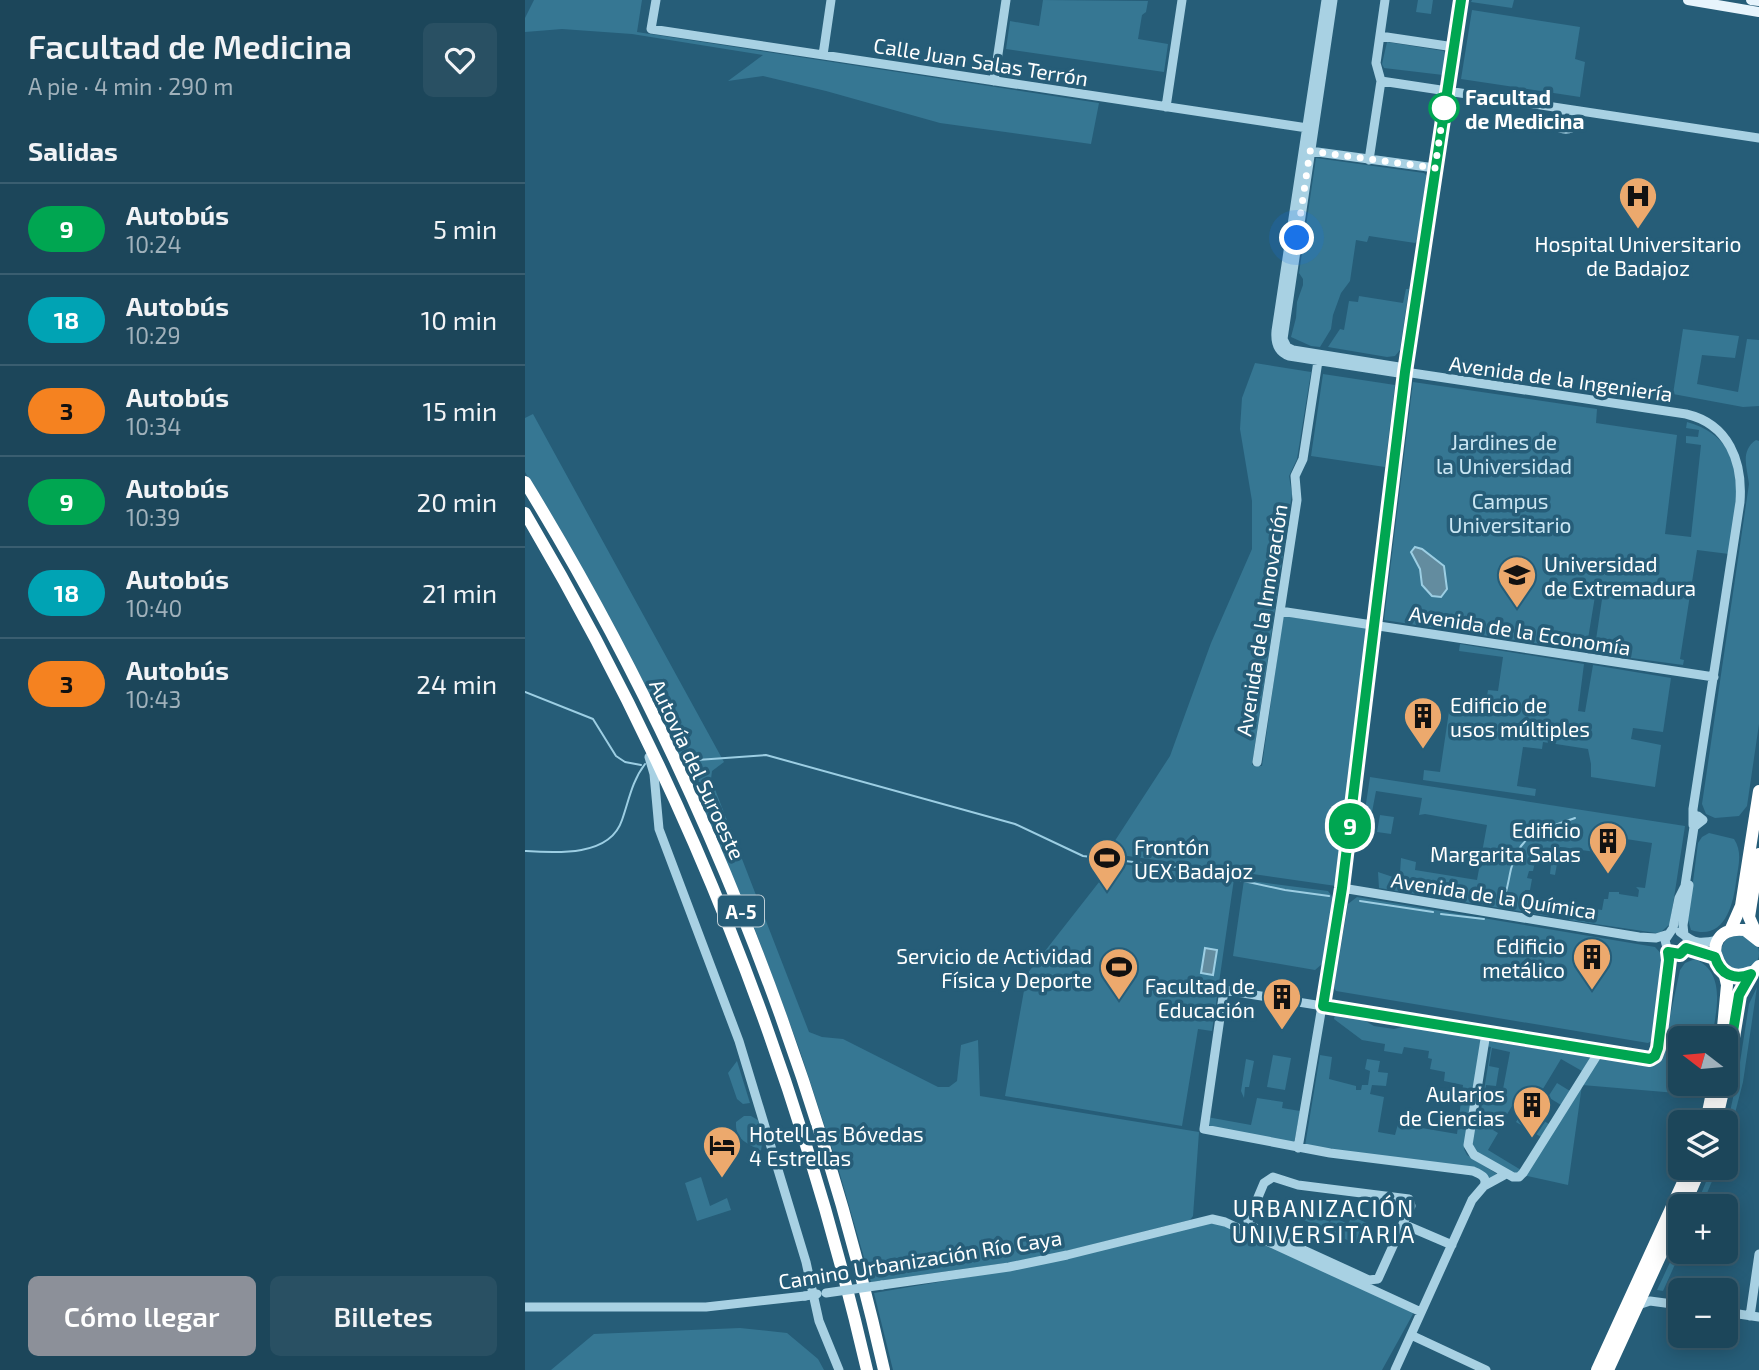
<!DOCTYPE html>
<html lang="es">
<meta charset="utf-8">
<style>
body{margin:0;font-family:"Exo 2",sans-serif;background:#295063;color:#f1f3f6;height:100vh;display:flex;flex-direction:column;font-size:26px;white-space:nowrap}
*{box-sizing:border-box;margin:0}
p{font-size:23px;color:#a0b1bb}
.icon{flex:none;width:38px;height:38px;fill:none;stroke:currentColor;stroke-width:2;stroke-linecap:round;stroke-linejoin:round}
.map{position:relative;flex:1;overflow:hidden}
.details{display:flex;flex-direction:column;background:#1c465a;width:525px}
.details>*{flex:none}
.badge{padding:0 14px;border-radius:23px;font-size:24px;line-height:46px}
.needle{width:46px;rotate:286deg}
.tools{position:absolute;left:1143px;top:1026px;display:grid;gap:14px}
.tools a{display:grid;place-items:center;width:70px;height:70px;border-radius:10px;background:#1c465a;box-shadow:0 4px 18px #0003,0 0 0 2px #3a5e70;font-size:35px}
.you{position:absolute;width:35px;height:35px;margin:-18px;border:5px solid #fff;border-radius:50%;background:#1a73e8;box-shadow:0 0 0 10px #1a73e833}
.map>.badge{position:absolute;translate:-50% -50%;box-shadow:0 0 0 4px #fff}
h2{padding:0 28px;font-size:26px;line-height:63px}
.round{display:grid;place-items:center;flex:none;width:74px;height:74px;border-radius:10px;background:#295063}
.summary{display:flex;align-items:center;justify-content:space-between;height:119px;padding:0 28px}
h1{font-size:33px;font-weight:600;line-height:52px}
.cta{display:flex;gap:14px;margin-top:auto;padding:14px 28px}
.cta a{flex:1;height:80px;border-radius:10px;background:#8c9099;color:#fff;font-size:28px;font-weight:600;line-height:80px;text-align:center}
.cta a+a{background:#295063;color:#f1f3f6}
ul{padding:0;list-style:none}
li{display:flex;align-items:center;gap:21px;height:91px;padding:0 28px;border-top:2px solid #3a5e70}
li div{flex:1}
li b{display:block;font-size:26px}
li em{font-style:normal}
li .badge{min-width:77px;font-weight:700;text-align:center}
main{display:flex;flex:1;min-height:0}
.map>svg:first-child{display:block}
</style>
<main>
<section class="details">
<div class="summary"><div><h1>Facultad de Medicina</h1><p>A pie · 4 min · 290 m</p></div><a class="round"><svg class="icon" aria-label="heart" viewBox="0 0 24 24"><path d="M12 20l-8-8c-3-5 5-10 8-4 3-6 11-1 8 4z"/></svg></a></div>
<h2>Salidas</h2>
<ul>
<li><span class="badge" style="background:#00a651;color:#fff">9</span><div><b>Autobús</b><p>10:24</p></div><em>5 min</em></li>
<li><span class="badge" style="background:#00a3b4;color:#fff">18</span><div><b>Autobús</b><p>10:29</p></div><em>10 min</em></li>
<li><span class="badge" style="background:#f58220;color:#111">3</span><div><b>Autobús</b><p>10:34</p></div><em>15 min</em></li>
<li><span class="badge" style="background:#00a651;color:#fff">9</span><div><b>Autobús</b><p>10:39</p></div><em>20 min</em></li>
<li><span class="badge" style="background:#00a3b4;color:#fff">18</span><div><b>Autobús</b><p>10:40</p></div><em>21 min</em></li>
<li><span class="badge" style="background:#f58220;color:#111">3</span><div><b>Autobús</b><p>10:43</p></div><em>24 min</em></li>
</ul>
<div class="cta"><a>Cómo llegar</a><a>Billetes</a></div>
</section>
<div class="map">
<svg width="1234" height="1370" viewBox="0 0 1234 1370">
<rect width="100%" height="100%" fill="#265d78"/>
<!-- green -->
<path fill="#367793" fill-rule="evenodd" d="M9 0H117L112 32 574 103 566 144 415 123 301 91 238 76 203 81 238 55 107 34 37 29 0 32V18Z
M518 0 623 1 621 12 617 15 613 39 643 44 639 72 481 49 485 21 514 26Z
M893 0H908L906 14 891 12Z
M947 0H989L987 8 946 2Z
M947 10 1055 27 1050 59 1060 62 1055 97 936 79Z
M862 42 919 51 921 54 918 75 859 68 857 64Z
M791 158 899 173 902 176 892 241 890 243 844 236 842 242 831 240 825 281 816 293 808 315 806 329 795 347 786 346 766 337 771 318 772 302 778 285V279L774 273Z
M881 289H884L875 350 870 356 862 357 803 347 815 329 819 330 824 301 833 302 834 296 878 303Z
M1158 329 1214 336 1210 358 1177 355 1172 384 1213 392 1222 339 1234 340V406L1218 407 1148 394Z
M730 363 786 372 772 459 764 476 767 494 727 765 737 766 758 616 842 628 811 886 582 853 645 756 686 643 727 549V501L715 429 717 398Z
M798 374 870 385 860 467 786 456Z
M888 382 1072 409 1071 423 1152 435 1140 534 1166 537 1176 445 1161 443V436L1173 437 1174 430 1161 428 1162 422C1228 440 1211 503 1204 554L1172 550 1155 659 1159 660 1158 665 1069 653 1079 586 1072 584 1061 651 859 620Z
M8 414 199 762 187 771 186 779 284 1032 297 1037 318 1039 413 1087H424L432 1081 436 1045 453 1040 455 1096 674 1132 668 1216 665 1220 509 1259 346 1282 312 1164 275 1051 229 927 177 806 139 723 65 582 0 472V418Z
M1231 440 1234 441V724L1222 806 1214 816 1190 818 1181 814 1177 804 1224 484C1222 467 1215 451 1231 440Z
M935 644 1059 664 1053 711 1060 712 1068 665 1146 678 1138 732 1108 728 1106 739 1136 745 1130 787 1066 777V764L1063 749 1018 742 1017 749 998 747 992 786 1011 789 1010 796 898 780 899 770 915 772 926 698 961 703 963 690 973 691 978 657 934 651Z
M845 777 1160 826 1145 924 1136 932 1131 933 1044 920 1046 905 1077 910 1079 899H1083L1084 892H1094V894L1113 897 1114 890 1111 887 1120 888 1127 843 1088 837 1085 854 1035 847 1030 875 1025 874 1026 864 1010 862 1008 871H1004L1002 878 1007 879 1005 890H1000L999 898 1025 903 1023 916 854 888 853 872 868 877 869 874 875 873 876 858 891 862 890 870 952 880 962 825 900 814 894 815 897 798 851 791 847 812 840 810Z
M855 815 869 817 866 834 852 832Z
M1184 833 1209 839C1218 853 1213 866 1211 882 1208 906 1199 941 1166 930L1163 920 1173 843 1177 837Z
M589 863 709 879 687 1031 673 1029 657 1126 480 1096 502 974Z
M719 880 803 891 809 899 797 964 790 970 708 956Z
M832 897 1130 947 1139 957 1140 965 1128 1040 1123 1043 811 991 809 988 823 904Z
M1196 953a19 19 0 1 1 38 0a19 19 0 1 1-38 0Z
M1170 959C1202 973 1191 1011 1187 1038H1155V1083H1179L1175 1095 1057 1085 1043 1185 998 1175 1075 1056 1126 1064 1137 1054 1155 970 1160 963Z
M1232 987 1218 1082 1208 1121H1203L1213 1075 1224 1004Z
M810 1014 837 1019 849 1026 869 1029 882 1026 956 1038 939 1149 942 1155 972 1174 966 1179 780 1146 795 1055 807 1057 804 1079 831 1086V1090H836L837 1085H843L845 1071 840 1069 842 1059 855 1061 853 1072 863 1073 861 1086 847 1085 845 1094 859 1097 853 1132 870 1135 873 1124 932 1134 938 1085 919 1081 920 1072 905 1069 907 1059 903 1058 904 1051 879 1047 877 1054 859 1051 860 1044 837 1040 809 1019Z
M962 1041 1067 1057 996 1172 987 1175C943 1149 943 1159 951 1108L956 1110 957 1103 966 1047 961 1046ZM967 1048 985 1052 975 1105 958 1103 961 1085 971 1086 974 1068 964 1066ZM1036 1059 1057 1071 1045 1091 1032 1083 1023 1097 1036 1105 1024 1124 1004 1112ZM987 1106 997 1112 991 1122 1016 1137 996 1170 963 1150 973 1133 968 1130 978 1115 981 1116Z
M748 1055 766 1058 760 1090 742 1087Z
M721 1059 729 1061 724 1087H720L719 1098 716 1091Z
M212 1061 225 1103 218 1104 212 1099 203 1073Z
M732 1098 758 1102 757 1108 775 1111 769 1144 685 1127 682 1117 726 1125Z
M219 1116H226L233 1120 238 1136 236 1151C222 1143 210 1140 211 1122Z
M1187 1167H1193L1177 1205 1172 1204Z
M176 1177 185 1206 202 1198 206 1210 172 1221 160 1183Z
M783 1211 805 1222 808 1217 823 1224 827 1216 846 1225 835 1246 779 1220Z
M693 1223 887 1312 888 1314 857 1370H368L349 1293 473 1272 672 1224Z
M1155 1241 1156 1251 1138 1291 1132 1290Z
M215 1328 262 1333 293 1359 299 1370H26L69 1334Z"/>
<!-- water -->
<path fill="#638c9f" stroke="#9ccee3" stroke-width="2" d="M890 547 897 549 919 566 922 589 916 597 907 596 897 585 895 569 886 552Z
M680 948 692 950 688 975 676 973Z"/>
<g fill="none" stroke-linecap="round" stroke-linejoin="round">
<!-- stream -->
<path stroke="#9ccee3" stroke-width="2" d="M0 692 68 719 91 756 100 762 116 765
M172 760 241 755 490 824 558 856 659 868 760 890 804 896
M0 851C31 853 85 857 97 820 104 800 107 781 120 764
M835 901 908 912
M976 906C982 894 983 882 986 869 996 831 1017 830 1050 818
M916 914 959 919"/>
<!-- minor -->
<path stroke="#a8d1e3" stroke-width="9" d="M131 0 126 29 789 129
M801 0 751 331C750 343 753 352 764 356L880 374
M808 0 758 339 762 347 768 350 880 368
M855 36 929 47
M298 55 306 0
M469 81 481 0
M856 81 1234 138
M641 107 657 0
M1038 110 1033 114 1031 120 1035 128C1048 133 1056 121 1047 111
M785 151 910 168
M844 160 856 81 851 63 860 0
M880 372 1161 414C1204 424 1218 462 1215 502L1168 809V825
M755 611 1189 677
M124 757 129 774 134 829 214 1041 281 1262 294 1321 314 1370
M732 762 772 500 770 476 778 459 793 361
M817 888 1114 937 1131 938 1144 934
M1155 932C1170 944 1174 944 1194 940
M1159 935 1158 925 1164 885
M1161 948 1190 957
M1143 952C1154 958 1164 951 1162 939
M961 1033 943 1145 949 1155 988 1177H994L998 1173 1074 1052
M773 1148 817 888 880 372 936 0
M748 1177 773 1185 884 1199 886 1206 853 1279 844 1280 724 1225 723 1221 739 1183Z
M959 1186C963 1177 955 1174 948 1171L805 1153 679 1129 699 990 1125 1059 1132 1051 1145 960 1140 940 1148 928 1154 898 1160 886 1169 827 1178 820 1173 816
M878 1224 927 1245
M357 1285 484 1267 542 1255 687 1219 700 1222 896 1312
M1113 1305 1125 1301 1155 1305
M0 1307H181L280 1296
M1200 1312 1234 1317
M1225 1316 1234 1254
M886 1335 961 1370
M870 1370 947 1200 959 1186 981 1174"/>
<!-- major -->
<path stroke="#e7f4fc" stroke-width="10" d="M1163 0 1234 12
M1226 0 1234 1"/>
<!-- highway -->
<path stroke="#fff" stroke-width="12" d="M0 482C168 756 288 1057 359 1370
M0 513C160 783 271 1065 342 1370
M1205 931 1216 906 1234 791
M1233 938 1224 917 1234 854
M1234 941 1220 930C1163 924 1200 1009 1234 966
M1197 1038 1202 985 1199 972
M1200 1080 1214 995 1226 974
M1181 1122 1189 1083
M1191 1122 1200 1083
M1159 1206 1176 1167
M1072 1370 1165 1167
M1083 1370 1155 1213"/>
<!-- minor-bridge -->
<path stroke="#a8d1e3" stroke-width="9" d="M301 1293 357 1285
M280 1296 292 1294"/>
</g>
<g fill="none" stroke-linecap="round" stroke-linejoin="round">
<!-- line casing -->
<g stroke="#fff" stroke-width="16">
<path id="line" d="M936 0 880 372 817 888 798 1006 1125 1059 1130 1056 1133 1048 1144 960 1143 952 1155 954 1161 948 1190 957C1195 974 1209 981 1226 974L1214 995 1200 1080"/>
</g>
<!-- line -->
<use href="#line" stroke="#00a651" stroke-width="10"/>
<!-- walk -->
<path stroke="#fff" stroke-width="7" stroke-dasharray="0 12.6" d="M772 238 785 151 910 168 919 108"/>
</g>
<!-- icons -->
<defs>
<g id="hospital-pin" transform="scale(2.0125)"><path d="M0 17L-7.5 6A9.5 9.5 0 1 1 7.5 6Z" fill="#eca96d" stroke="#265d78"/><path d="M-5-5h3v3.5h4V-5h3V5h-3V1.5h-4V5h-3Z" fill="#111"/></g>
<g id="university-pin" transform="scale(2.0125)"><path d="M0 17L-7.5 6A9.5 9.5 0 1 1 7.5 6Z" fill="#eca96d" stroke="#265d78"/><path d="M0-5L7-2L0 1L-7-2ZM-4 1L0 2.5L4 1V4Q0 6-4 4Z" fill="#111"/></g>
<g id="building-pin" transform="scale(2.0125)"><path d="M0 17L-7.5 6A9.5 9.5 0 1 1 7.5 6Z" fill="#eca96d" stroke="#265d78"/><path d="M-4-6H4V6H1V3H-1V6H-4ZM-2.5-4.3h1.7v1.8h-1.7ZM.8-4.3h1.7v1.8H.8ZM-2.5-1h1.7V.8h-1.7ZM.8-1h1.7V.8H.8Z" fill="#111"/></g>
<g id="stadium-pin" transform="scale(2.0125)"><path d="M0 17L-7.5 6A9.5 9.5 0 1 1 7.5 6Z" fill="#eca96d" stroke="#265d78"/><path d="M0-5a6.5 5 0 1 0 0 10a6.5 5 0 1 0 0-10ZM-3.5-1.8h7v3.6h-7Z" fill="#111"/></g>
<g id="hotel-pin" transform="scale(2.0125)"><path d="M0 17L-7.5 6A9.5 9.5 0 1 1 7.5 6Z" fill="#eca96d" stroke="#265d78"/><path d="M-6-4.5h1.5V1H6V5H4.5V3h-9V5H-6ZM-4 0a1.8 1.8 0 1 1 3.6 0ZM.5 0V-2.5h3Q6-2.5 6 0Z" fill="#111"/></g>
</defs>
<g fill-rule="evenodd">
<use href="#hospital-pin" x="1113" y="196"/>
<use href="#university-pin" x="992" y="575"/>
<use href="#building-pin" x="898" y="716"/>
<use href="#building-pin" x="1083" y="841"/>
<use href="#stadium-pin" x="582" y="858"/>
<use href="#building-pin" x="1067" y="957"/>
<use href="#stadium-pin" x="594" y="967"/>
<use href="#building-pin" x="757" y="997"/>
<use href="#building-pin" x="1007" y="1105"/>
<use href="#hotel-pin" x="197" y="1145"/>
</g>
<!-- markers -->
<circle fill="#fff" stroke="#00a651" stroke-width="3.5" cx="919" cy="108" r="14"/>
<g text-anchor="middle" dominant-baseline="central" stroke-width="7" stroke-linejoin="round" paint-order="stroke">
<!-- shield labels -->
<rect fill="#265d78" stroke="#beced6" stroke-width="2" x="193" y="895.5" width="46" height="31" rx="5"/>
<g font-size="19" font-weight="bold" fill="#fff">
<text x="216" y="911">A-5</text>
</g>
<!-- street labels -->
<g font-size="21" fill="#fff" stroke="#265d78">
<text transform="translate(456 61) rotate(9)">Calle Juan Salas Terrón</text>
<text transform="translate(1036 378) rotate(8)">Avenida de la Ingeniería</text>
<text transform="translate(736 620) rotate(-81)">Avenida de la Innovación</text>
<text transform="translate(995 630) rotate(9)">Avenida de la Economía</text>
<text transform="translate(173 769) rotate(65)">Autovía del Suroeste</text>
<text transform="translate(969 895) rotate(9)">Avenida de la Química</text>
<text transform="translate(395 1259) rotate(-9)">Camino Urbanización Río Caya</text>
</g>
<!-- stop labels -->
<g font-size="21" font-weight="bold" fill="#fff" stroke="#265d78" text-anchor="start">
<text x="940" y="96">Facultad<tspan x="940" dy="24">de Medicina</tspan></text>
</g>
<!-- poi labels -->
<g font-size="21" fill="#fff" stroke="#265d78" text-anchor="end">
<text x="1113" y="243" text-anchor="middle">Hospital Universitario<tspan x="1113" dy="24">de Badajoz</tspan></text>
<text x="1019" y="563" text-anchor="start">Universidad<tspan x="1019" dy="24">de Extremadura</tspan></text>
<text x="925" y="704" text-anchor="start">Edificio de<tspan x="925" dy="24">usos múltiples</tspan></text>
<text x="1056" y="829">Edificio<tspan x="1056" dy="24">Margarita Salas</tspan></text>
<text x="609" y="846" text-anchor="start">Frontón<tspan x="609" dy="24">UEX Badajoz</tspan></text>
<text x="1040" y="945">Edificio<tspan x="1040" dy="24">metálico</tspan></text>
<text x="567" y="955">Servicio de Actividad<tspan x="567" dy="24">Física y Deporte</tspan></text>
<text x="730" y="985">Facultad de<tspan x="730" dy="24">Educación</tspan></text>
<text x="980" y="1093">Aularios<tspan x="980" dy="24">de Ciencias</tspan></text>
<text x="224" y="1133" text-anchor="start">Hotel Las Bóvedas<tspan x="224" dy="24">4 Estrellas</tspan></text>
</g>
<!-- park labels -->
<g font-size="21" fill="#cae6f3" stroke="#265d78">
<text x="979" y="441">Jardines de<tspan x="979" dy="24">la Universidad</tspan></text>
<text x="985" y="500">Campus<tspan x="985" dy="24">Universitario</tspan></text>
</g>
<!-- neighbourhood labels -->
<g font-size="23" letter-spacing="2" fill="#fff" stroke="#265d78">
<text x="799" y="1208">URBANIZACIÓN<tspan x="799" dy="26">UNIVERSITARIA</tspan></text>
</g>
</g>
</svg>
<div class="tools">
<a><svg class="needle" viewBox="-14 -14 28 28"><path d="M0-13l5 13h-10z" fill="#e53935"/><path d="M0 13l5-13h-10z" fill="#a0b1bb"/></svg></a>
<a><svg class="icon" aria-label="layers" viewBox="0 0 24 24"><path d="M12 4l9 5-9 5-9-5zM3 14l9 5 9-5"/></svg></a>
<a>+</a>
<a>−</a>
</div>
<div class="you" style="left:772px;top:238px"></div>
<b class="badge" style="left:825px;top:826px;background:#00a651;color:#fff">9</b>
</div>
</main>
